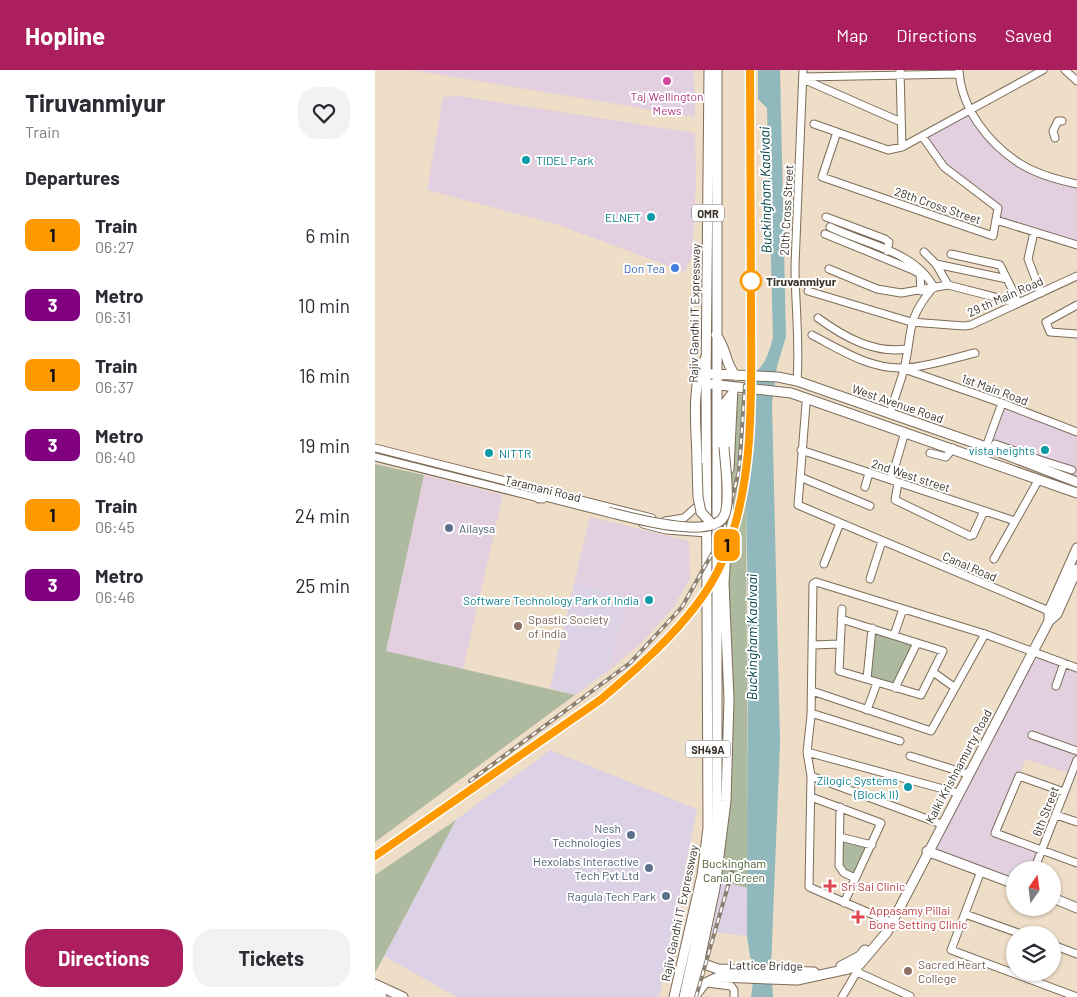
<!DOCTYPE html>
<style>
body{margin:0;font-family:Barlow,sans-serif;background:#f2f2f3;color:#2b2b33;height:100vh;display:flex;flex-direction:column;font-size:19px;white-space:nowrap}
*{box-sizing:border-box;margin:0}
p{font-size:16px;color:#7c7c81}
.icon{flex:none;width:28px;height:28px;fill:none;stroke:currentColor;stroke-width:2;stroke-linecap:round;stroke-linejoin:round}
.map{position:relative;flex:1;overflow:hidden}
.drawer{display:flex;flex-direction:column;background:#fff;width:375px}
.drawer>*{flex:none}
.badge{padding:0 10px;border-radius:8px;font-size:18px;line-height:32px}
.needle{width:32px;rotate:14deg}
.buttons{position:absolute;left:631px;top:791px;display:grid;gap:10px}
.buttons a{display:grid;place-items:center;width:55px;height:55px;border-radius:50%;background:#fff;box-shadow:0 1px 4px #0004;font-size:25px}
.map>.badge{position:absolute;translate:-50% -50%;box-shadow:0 0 0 2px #fff}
h2{padding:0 25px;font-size:19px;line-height:45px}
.round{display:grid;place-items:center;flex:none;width:52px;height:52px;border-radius:20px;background:#f2f2f3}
.overview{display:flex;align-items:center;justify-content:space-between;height:85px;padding:0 25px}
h1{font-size:24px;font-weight:700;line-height:38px}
.primary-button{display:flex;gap:10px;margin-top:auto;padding:10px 25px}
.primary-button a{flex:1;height:58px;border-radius:20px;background:#ab1f5e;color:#fff;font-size:20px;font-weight:700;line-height:58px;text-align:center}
.primary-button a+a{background:#f2f2f3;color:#2b2b33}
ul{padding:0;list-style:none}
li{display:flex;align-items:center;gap:15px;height:70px;padding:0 25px}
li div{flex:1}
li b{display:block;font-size:19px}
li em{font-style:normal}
li .badge{min-width:55px;font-weight:700;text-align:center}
header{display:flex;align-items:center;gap:30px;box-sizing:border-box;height:70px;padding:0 25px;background:#ab1f5e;color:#fff}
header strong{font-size:24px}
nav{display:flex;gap:28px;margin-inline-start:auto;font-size:18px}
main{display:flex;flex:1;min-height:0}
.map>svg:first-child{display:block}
</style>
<header>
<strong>Hopline</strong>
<nav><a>Map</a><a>Directions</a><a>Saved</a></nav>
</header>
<main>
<section class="drawer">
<div class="overview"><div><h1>Tiruvanmiyur</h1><p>Train</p></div><a class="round"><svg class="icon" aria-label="heart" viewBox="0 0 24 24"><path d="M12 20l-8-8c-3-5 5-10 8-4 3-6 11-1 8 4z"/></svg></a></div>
<h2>Departures</h2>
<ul>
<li><span class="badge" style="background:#f90;color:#111">1</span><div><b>Train</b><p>06:27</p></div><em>6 min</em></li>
<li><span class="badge" style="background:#800080;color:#fff">3</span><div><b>Metro</b><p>06:31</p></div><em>10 min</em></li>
<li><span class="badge" style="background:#f90;color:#111">1</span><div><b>Train</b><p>06:37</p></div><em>16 min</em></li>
<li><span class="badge" style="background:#800080;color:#fff">3</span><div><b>Metro</b><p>06:40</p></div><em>19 min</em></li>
<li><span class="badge" style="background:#f90;color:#111">1</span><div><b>Train</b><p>06:45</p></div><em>24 min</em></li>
<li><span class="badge" style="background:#800080;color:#fff">3</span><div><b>Metro</b><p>06:46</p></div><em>25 min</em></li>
</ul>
<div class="primary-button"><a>Directions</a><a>Tickets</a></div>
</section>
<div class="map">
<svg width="702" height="927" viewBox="0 0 702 927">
<rect width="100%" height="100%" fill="#eeddc7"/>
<!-- commercial -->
<path fill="#e2cfdf" d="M37 0H319L320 47Z
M84 26 320 63 321 111 317 186 310 202 181 154 52 120 68 27Z
M594 41 645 94 702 114V175L621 150 623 138 569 97 547 66Z
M627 332 702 364V411L611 376Z
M49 405 128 425 88 599 11 581Z
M215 447 314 471 315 508 298 538 266 573 233 601 254 527 199 513Z
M659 585 702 599V689L696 704 651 689 620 763 667 781 659 800H640V815L559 780Z"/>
<!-- industrial -->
<path fill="#dcd1e5" d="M199 513 254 527 233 601 200 625 175 618Z
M175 680 322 739 284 927H82L9 886 81 750Z
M344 811 373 818 372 866 334 862Z"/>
<!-- green -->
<path fill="#aeba9f" d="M363 324H378L371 433 373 818 344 811 353 751V396L359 327Z
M0 394 49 405 11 581 200 625 0 772Z
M499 561 539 574 519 615 494 607Z
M81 750 0 903V805Z
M466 769 495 777 480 807 465 795Z"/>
<!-- water -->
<path fill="#91b8bd" d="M383 0H405L411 267 402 296 397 334 405 673 396 897 398 927H376L380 897 375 887 372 866 373 533 371 433 379 303C391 295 394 281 398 268L392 38 383 29Z"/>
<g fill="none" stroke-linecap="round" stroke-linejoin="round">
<!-- minor casing -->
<g stroke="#7c6c59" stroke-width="9">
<path id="minor" d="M525 0 527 77
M584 0C586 38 613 73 644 93 661 104 683 110 702 114
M690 0 702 11
M428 7 584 4
M428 9 526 52
M439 54 513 80 527 77 668 0
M462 62 447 107 618 166 623 138 569 97 547 66
M680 68 678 61 683 51H687
M451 147 510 169 514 172 512 181
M621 150 702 175
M455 157C489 174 541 181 559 218
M659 162 653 189 666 223
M450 164 538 200 545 204 546 221
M549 182 561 194 573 215
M576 184 625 195 644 233
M561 194 632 209
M454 199 502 219 526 223 573 215 643 233
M433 221 536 252 589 256 596 255 702 206
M702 235 671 252 675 262 702 264
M443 248C469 267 499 284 532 279
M437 265C466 280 494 299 528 298 549 298 578 288 600 283
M529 299 627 333 702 362
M422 311C425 272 420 234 420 195L428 0
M431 334 423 435 674 541
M515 344C519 329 525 314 529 299 538 263 530 252 556 220
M620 374 668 391
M611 377 627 333
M0 378 277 448
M426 380 640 451
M555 383 571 387 578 378
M0 387 168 429
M667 396 668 391 697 400
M425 407 495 436
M516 410 530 362
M523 413 520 430 595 466 598 465 609 441
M490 417 494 403
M290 451 309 448 327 432
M268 454 291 460 332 463
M619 489 664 409
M449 494 465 453
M495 509 507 471
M466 549 568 581 546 625 464 601 467 539
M519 565 528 539
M438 575 464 574
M558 602 579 617
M492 609 497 558
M681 616 689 593
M520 618 542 573
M437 621 556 661 610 564
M492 640 502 613
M436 643 525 671
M657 665 702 681
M432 682 583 723
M535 686 593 704
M436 706 566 754
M689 722 644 706 620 763 702 793
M436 727 506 753 469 833
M465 737 464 796 469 803 480 808
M681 745 702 752
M465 767 497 775
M659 800 702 690
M606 801 576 880 702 927
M590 844 649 865
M515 852 434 817 436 706 432 682 436 646 438 514 441 512 610 564 702 598
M678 875 702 884
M482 902 535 926
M332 913 356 916 359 920V927
M467 927 483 900"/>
</g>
<!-- major casing -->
<g stroke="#7c6c59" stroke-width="11">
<path id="major" d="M341 265C353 280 349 293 361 306
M336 304 403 307 422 311 611 377 702 412
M335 314 416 323 702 423
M349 369 350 333 357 324
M322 393C322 362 315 316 330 289
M354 399 358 317
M164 428 170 426 233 442
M674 551V541L702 478
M552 781 640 814
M338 814 340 818 325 889 329 894 343 899 439 902
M340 818 351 731 354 629 349 513 354 434
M678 828 702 838
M466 896 485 886 490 880
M0 914 28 927
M0 924 7 927
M299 927 327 805 333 758 331 314 334 0
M309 927 335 807 342 759V0
M316 927 325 889
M319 927 330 913 343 907 422 910 473 899 485 894 512 862 674 551 682 544 702 499"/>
</g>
<!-- minor -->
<use href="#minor" stroke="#fff" stroke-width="7"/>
<!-- major -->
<use href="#major" stroke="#fff" stroke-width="9"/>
<!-- rail casing -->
<g stroke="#8a7f70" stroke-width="4">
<path id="rail" d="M95 711 255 593 307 537 348 464 364 401 370 315
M0 786 225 630C268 594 324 544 347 492 381 413 376 322 376 238 376 159 375 79 375 0
M321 927 359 795"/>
</g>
<!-- rail -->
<use href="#rail" stroke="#fff" stroke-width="2" stroke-dasharray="5.5" stroke-linecap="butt"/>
<!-- major-bridge casing -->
<g stroke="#7c6c59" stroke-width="11" stroke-linecap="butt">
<path id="major-bridge" d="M322 393 323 427 326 442 338 455
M233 442C254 447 337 471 349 446 356 433 350 393 349 377"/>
</g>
<!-- major-bridge -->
<use href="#major-bridge" stroke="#fff" stroke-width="9"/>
</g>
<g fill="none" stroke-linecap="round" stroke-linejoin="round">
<!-- line casing -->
<g stroke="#fff" stroke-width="11">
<path id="line" d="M0 786 225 630C268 594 325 544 347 492 381 413 376 322 376 238 376 159 375 79 375 0"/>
</g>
<!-- line -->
<use href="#line" stroke="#f90" stroke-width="8"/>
</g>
<!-- markers -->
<circle fill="#d1479c" stroke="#fff" stroke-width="2" cx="292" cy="11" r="5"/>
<g fill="#0f9aa8" stroke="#fff" stroke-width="2">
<circle cx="151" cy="90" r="5"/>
<circle cx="276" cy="147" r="5"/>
<circle cx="670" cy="380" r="5"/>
<circle cx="114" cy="383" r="5"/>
<circle cx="274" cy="530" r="5"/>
<circle cx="533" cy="717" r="5"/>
</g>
<circle fill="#3f7fe0" stroke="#fff" stroke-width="2" cx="300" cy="198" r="5"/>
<circle fill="#fff" stroke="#f90" stroke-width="2.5" cx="376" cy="211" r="10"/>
<g fill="#5c6f8a" stroke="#fff" stroke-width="2">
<circle cx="74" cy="458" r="5"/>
<circle cx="256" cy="765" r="5"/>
<circle cx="274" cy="798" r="5"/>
<circle cx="291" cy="826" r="5"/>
</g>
<g fill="#8d6e63" stroke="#fff" stroke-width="2">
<circle cx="143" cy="556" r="5"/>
<circle cx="533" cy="901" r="5"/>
</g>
<g fill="#e0444e" stroke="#fff" stroke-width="2">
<path d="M452.5 808.5h5v5h5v5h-5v5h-5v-5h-5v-5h5z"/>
<path d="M480.5 839.5h5v5h5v5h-5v5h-5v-5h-5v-5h5z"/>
</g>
<g text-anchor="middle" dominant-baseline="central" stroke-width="4" stroke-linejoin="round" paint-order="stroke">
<!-- shield labels -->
<g fill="#fff" stroke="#747069" stroke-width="1">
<rect x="317" y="134.5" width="32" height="17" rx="4"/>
<rect x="310.5" y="670.5" width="45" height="17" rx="4"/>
</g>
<g font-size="11" font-weight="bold" fill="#393229">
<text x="333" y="143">OMR</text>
<text x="333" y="679">SH49A</text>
</g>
<!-- hotel labels -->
<g font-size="12" fill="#b23c85" stroke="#fff">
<text x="292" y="26">Taj Wellington<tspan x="292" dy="14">Mews</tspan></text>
</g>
<!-- culture labels -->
<g font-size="12" fill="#0d838f" stroke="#fff" text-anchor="end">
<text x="161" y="90" text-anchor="start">TIDEL Park</text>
<text x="266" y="147">ELNET</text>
<text x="660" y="380">vista heights</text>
<text x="124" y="383" text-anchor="start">NITTR</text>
<text x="264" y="530">Software Technology Park of India</text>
<text x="523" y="710">Zilogic Systems<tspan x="523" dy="14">(Block II)</tspan></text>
</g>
<!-- street labels -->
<g font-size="12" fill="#393229" stroke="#fff">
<text transform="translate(563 135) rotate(19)">28th Cross Street</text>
<text transform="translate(411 140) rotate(-87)">20th Cross Street</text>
<text transform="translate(630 226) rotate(-24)">29 th Main Road</text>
<text transform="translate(319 243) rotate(-89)">Rajiv Gandhi IT Expressway</text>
<text transform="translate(620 319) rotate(20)">1st Main Road</text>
<text transform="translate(523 333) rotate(19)">West Avenue Road</text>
<text transform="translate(536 405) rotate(18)">2nd West street</text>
<text transform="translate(168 418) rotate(14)">Taramani Road</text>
<text transform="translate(595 496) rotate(23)">Canal Road</text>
<text transform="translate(583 696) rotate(-62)">Kalki Krishnamurty Road</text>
<text transform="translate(670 741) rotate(-69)">6th Street</text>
<text transform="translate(304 843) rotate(-78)">Rajiv Gandhi IT Expressway</text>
<text transform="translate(391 895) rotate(1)">Lattice Bridge</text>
</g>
<!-- shop labels -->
<g font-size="12" fill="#366cbe" stroke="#fff" text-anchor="end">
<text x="290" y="198">Don Tea</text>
</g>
<!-- stop labels -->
<g font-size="12" font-weight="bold" fill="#393229" stroke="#fff" text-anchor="start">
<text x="391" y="211">Tiruvanmiyur</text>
</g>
<!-- service labels -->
<g font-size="12" fill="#4e5e75" stroke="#fff" text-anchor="end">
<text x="84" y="458" text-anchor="start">Ailaysa</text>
<text x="246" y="758">Nesh<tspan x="246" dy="14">Technologies</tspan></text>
<text x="264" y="791">Hexolabs Interactive<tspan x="264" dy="14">Tech Pvt Ltd</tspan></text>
<text x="281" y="826">Ragula Tech Park</text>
</g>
<!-- education labels -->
<g font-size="12" fill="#785e54" stroke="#fff" text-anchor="start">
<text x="153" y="549">Spastic Society<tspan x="153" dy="14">of india</tspan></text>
<text x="543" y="894">Sacred Heart<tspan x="543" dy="14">College</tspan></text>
</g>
<!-- park labels -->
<g font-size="12" fill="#4a5d2f" stroke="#fff">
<text x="359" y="793">Buckingham<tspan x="359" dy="14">Canal Green</tspan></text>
</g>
<!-- health labels -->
<g font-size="12" fill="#be3a42" stroke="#fff" text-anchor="start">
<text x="466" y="816">Sri Sai Clinic</text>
<text x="494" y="840">Appasamy Pillai<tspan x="494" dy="14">Bone Setting Clinic</tspan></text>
</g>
<!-- water labels -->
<g font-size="14" font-style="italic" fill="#024248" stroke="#fff">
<text transform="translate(390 120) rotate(-91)">Buckingham Kaalvaai</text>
<text transform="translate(376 567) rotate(-90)">Buckingham Kaalvaai</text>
</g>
</g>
</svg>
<div class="buttons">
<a><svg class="needle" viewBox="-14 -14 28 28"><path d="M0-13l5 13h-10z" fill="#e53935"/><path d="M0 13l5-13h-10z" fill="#7c7c81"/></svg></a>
<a><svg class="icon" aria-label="layers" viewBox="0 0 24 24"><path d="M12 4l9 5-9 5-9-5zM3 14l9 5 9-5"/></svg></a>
</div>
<b class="badge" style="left:352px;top:475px;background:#f90;color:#111">1</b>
</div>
</main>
